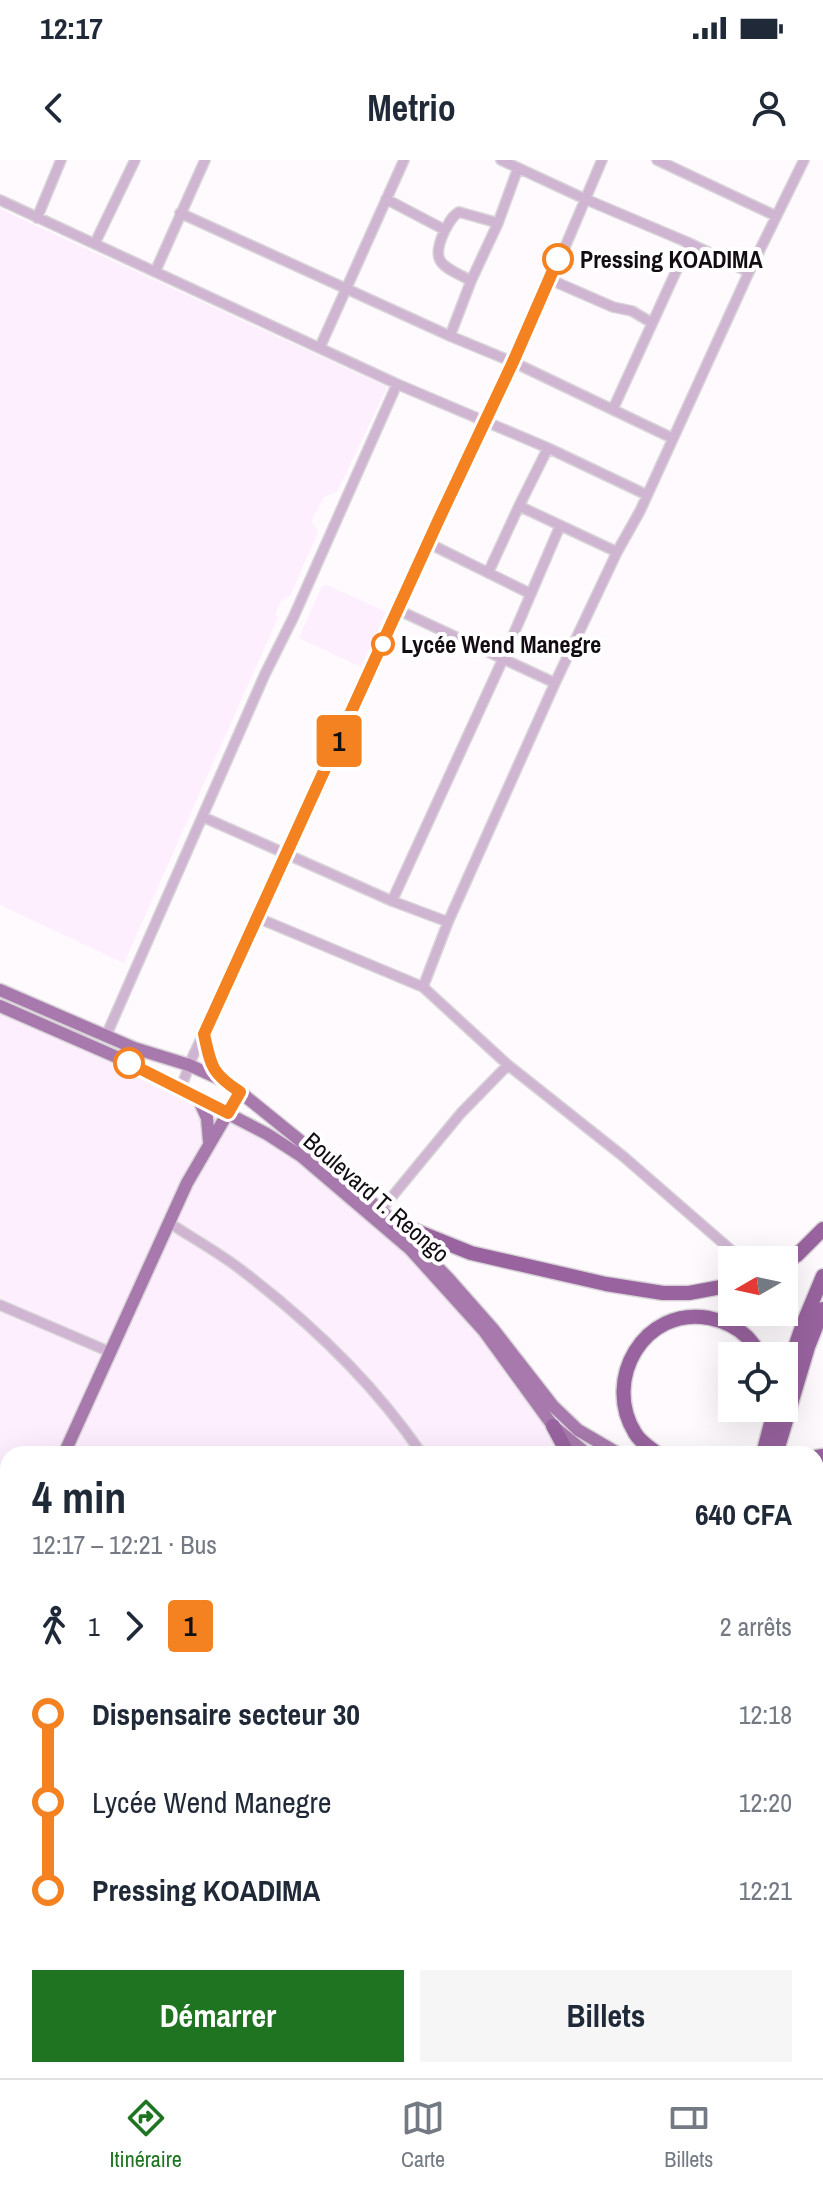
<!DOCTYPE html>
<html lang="fr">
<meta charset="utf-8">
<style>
body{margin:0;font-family:"Archivo Narrow",sans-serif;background:#f6f6f7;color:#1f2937;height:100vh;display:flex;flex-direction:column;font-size:30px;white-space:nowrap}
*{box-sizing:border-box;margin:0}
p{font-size:26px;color:#747a83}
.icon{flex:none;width:44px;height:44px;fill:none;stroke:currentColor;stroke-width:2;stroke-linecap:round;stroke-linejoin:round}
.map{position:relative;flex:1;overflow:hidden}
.drawer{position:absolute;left:0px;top:1286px;width:824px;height:632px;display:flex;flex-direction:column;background:#fff;border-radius:24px 24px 0 0;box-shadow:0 8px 32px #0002}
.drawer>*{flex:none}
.badge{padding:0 16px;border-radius:6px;font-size:28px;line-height:52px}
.needle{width:52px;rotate:261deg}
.buttons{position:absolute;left:718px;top:1086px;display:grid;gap:16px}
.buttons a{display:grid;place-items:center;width:80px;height:80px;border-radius:0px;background:#fff;box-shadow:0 8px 32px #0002;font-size:40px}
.map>.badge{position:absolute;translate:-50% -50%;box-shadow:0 0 0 4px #fff}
.legs{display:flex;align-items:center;gap:12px;height:88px;padding:0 32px;font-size:26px}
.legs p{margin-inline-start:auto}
.summary{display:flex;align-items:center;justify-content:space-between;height:136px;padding:0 32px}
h1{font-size:44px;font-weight:700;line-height:60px}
.button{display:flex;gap:16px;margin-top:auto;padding:16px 32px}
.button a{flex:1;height:92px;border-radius:0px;background:#1e7420;color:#fff;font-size:32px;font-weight:700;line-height:92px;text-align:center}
.button a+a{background:#f6f6f7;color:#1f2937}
ul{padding:0 32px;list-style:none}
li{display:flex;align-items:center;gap:28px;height:88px;font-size:30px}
li i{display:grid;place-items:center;width:12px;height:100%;margin:0 10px;background:currentColor}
li i::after{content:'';width:20px;height:20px;margin:-10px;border:6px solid;border-radius:50%;background:#fff}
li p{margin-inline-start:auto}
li:first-child i{background:linear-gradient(#0000 50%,currentColor 0)}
li:last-child i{background:linear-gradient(currentColor 50%,#0000 0)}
.status{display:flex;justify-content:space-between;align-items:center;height:56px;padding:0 40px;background:#fff;direction:ltr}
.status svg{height:22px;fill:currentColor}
header{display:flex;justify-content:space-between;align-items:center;height:104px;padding:0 32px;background:#fff;font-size:36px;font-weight:700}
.tabs{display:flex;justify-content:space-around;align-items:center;height:112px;border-top:2px solid #e0e1e3;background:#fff;font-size:22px;color:#747a83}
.tabs a{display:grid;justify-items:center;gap:4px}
.tabs .on{color:#1e7420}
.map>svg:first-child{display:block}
</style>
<div class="status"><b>12:17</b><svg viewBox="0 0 49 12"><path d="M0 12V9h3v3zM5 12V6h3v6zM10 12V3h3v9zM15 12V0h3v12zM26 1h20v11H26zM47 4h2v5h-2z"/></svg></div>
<header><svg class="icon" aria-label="back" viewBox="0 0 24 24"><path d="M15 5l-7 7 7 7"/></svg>Metrio<svg class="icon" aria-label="person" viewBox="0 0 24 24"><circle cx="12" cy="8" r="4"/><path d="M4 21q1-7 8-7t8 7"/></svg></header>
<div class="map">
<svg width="823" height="1918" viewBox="0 0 823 1918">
<rect width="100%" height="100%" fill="#fefafe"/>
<!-- built -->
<path fill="#fdeffe" d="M0 49 387 227 337 332 324 337 311 361 318 372 290 436 282 439 275 454 278 457 124 803 0 745Z
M327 425 386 452 361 507 299 478 322 426Z
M0 846 284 984 452 1135 566 1294H8V1422L0 1418Z
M206 1910H732L734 1918H208Z"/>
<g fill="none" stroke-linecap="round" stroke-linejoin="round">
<!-- minor casing -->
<g stroke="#d8d4d8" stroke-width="12">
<path id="minor" d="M501 0 585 39 689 83 749 112
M657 0 776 56
M386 39 445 70
M0 40 397 224 548 288 647 335
M180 53 450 176 513 202 672 278
M37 58 61 0
M95 83 135 0
M155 112 205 0
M551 120 613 147 632 151 652 163
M471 121C445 106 429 105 444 72 448 64 452 56 459 52L498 63
M450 176 471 121 498 63 518 8
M320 187 404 0
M613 249 689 83
M519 346 617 392
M428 383 531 434
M488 413 519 346 548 288
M398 450 555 523
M203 657 392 741 448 762
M392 741 503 499 560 366
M258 758 423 827 508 905 624 997 739 1097
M423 827 448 762 555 523 617 392 640 351 749 112 804 0
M106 876 265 514 294 456 397 224
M180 930 193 896 258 758 485 261 551 120 602 0
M381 1050 461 953 508 905
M168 1062C192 1078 218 1092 240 1109 310 1162 373 1222 422 1294
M0 1145 110 1192
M0 1525 8 1534
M816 1587 823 1574
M0 1621 8 1616
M0 1634 8 1658
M816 1644 823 1643
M0 1726 8 1711
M816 1766 823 1764
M816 1833 823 1832
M57 1910 58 1918
M121 1910 122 1918
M341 1910 343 1918
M603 1910 604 1918
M787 1910 788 1918"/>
</g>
<!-- major casing -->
<g stroke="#d8d4d8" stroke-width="15">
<path id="major" d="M0 830 134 888 189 905 222 920 240 932 319 996 394 1062 448 1118 493 1169 553 1246 578 1270 619 1294
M0 846 128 902 267 974 301 996 410 1089 484 1171 553 1266 587 1294
M204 874C208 890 209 904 220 918
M198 938 207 958 209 981
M64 1294 187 1023 240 932
M816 1315 823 1314
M0 1431 8 1416
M194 1910 195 1918
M206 1910 208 1918"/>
</g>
<!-- highway casing -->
<g stroke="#d8d4d8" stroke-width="17">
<path id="highway" d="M394 1062 471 1093 606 1124 663 1133H689L732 1125
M784 1103 797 1095 823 1069
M784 1219 803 1164 823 1116
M553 1266 568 1294
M658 1294C650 1288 640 1282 635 1273 602 1220 644 1146 709 1158 723 1161 736 1166 747 1177 752 1182 757 1190 762 1196
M763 1294 775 1248
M776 1294 808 1187 823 1149
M816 1297 823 1296
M816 1323H823
M816 1505 823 1498
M816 1554 823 1542
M732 1910 735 1918
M744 1910 746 1918"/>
</g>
<!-- minor -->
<use href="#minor" stroke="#cfb5d1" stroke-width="9"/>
<!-- major -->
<use href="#major" stroke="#a779ac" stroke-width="12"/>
<!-- highway -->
<use href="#highway" stroke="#98639e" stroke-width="14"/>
</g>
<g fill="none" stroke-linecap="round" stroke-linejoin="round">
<!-- line-1 casing -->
<g stroke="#fff" stroke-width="18">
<path id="line-1" d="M129 903 228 953 240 932C211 913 211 906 204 874L439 359 513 202 558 99"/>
</g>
<!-- line-1 -->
<use href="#line-1" stroke="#f58220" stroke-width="12"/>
</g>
<!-- markers -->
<g fill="#fff" stroke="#f58220" stroke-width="4">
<circle cx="558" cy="99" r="14"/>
<circle cx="383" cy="484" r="10"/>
<circle cx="129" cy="903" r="14"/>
</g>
<g text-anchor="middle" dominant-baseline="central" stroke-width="8" stroke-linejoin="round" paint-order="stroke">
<!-- stop labels -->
<g font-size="24" font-weight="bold" fill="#130d13" stroke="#fff" text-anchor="start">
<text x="580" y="99">Pressing KOADIMA</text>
<text x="401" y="484">Lycée Wend Manegre</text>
</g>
<!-- street labels -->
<g font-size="24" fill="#130d13" stroke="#fff">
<text transform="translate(377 1037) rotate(41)">Boulevard T. Reongo</text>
</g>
</g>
</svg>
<div class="buttons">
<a><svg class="needle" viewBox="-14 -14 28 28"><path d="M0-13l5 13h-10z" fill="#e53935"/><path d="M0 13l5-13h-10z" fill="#747a83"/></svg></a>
<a><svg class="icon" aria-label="locate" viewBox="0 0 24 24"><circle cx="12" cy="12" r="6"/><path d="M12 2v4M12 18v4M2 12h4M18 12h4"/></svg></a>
</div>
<b class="badge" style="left:339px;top:581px;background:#f58220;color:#111">1</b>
<section class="drawer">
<div class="summary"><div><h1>4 min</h1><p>12:17 – 12:21 · Bus</p></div><b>640 CFA</b></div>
<div class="legs"><svg class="icon" aria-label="walk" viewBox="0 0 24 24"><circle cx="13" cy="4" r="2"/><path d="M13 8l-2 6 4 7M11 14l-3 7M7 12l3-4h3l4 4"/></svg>1<svg class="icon" aria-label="forward" viewBox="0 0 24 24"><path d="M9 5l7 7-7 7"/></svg><b class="badge" style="background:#f58220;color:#111">1</b><p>2 arrêts</p></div>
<ul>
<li><i style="color:#f58220"></i><b>Dispensaire secteur 30</b><p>12:18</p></li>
<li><i style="color:#f58220"></i><span>Lycée Wend Manegre</span><p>12:20</p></li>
<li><i style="color:#f58220"></i><b>Pressing KOADIMA</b><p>12:21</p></li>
</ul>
<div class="button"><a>Démarrer</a><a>Billets</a></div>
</section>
</div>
<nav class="tabs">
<a class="on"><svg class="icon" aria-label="directions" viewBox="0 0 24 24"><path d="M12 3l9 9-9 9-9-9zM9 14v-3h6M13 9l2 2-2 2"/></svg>Itinéraire</a>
<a><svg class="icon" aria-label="map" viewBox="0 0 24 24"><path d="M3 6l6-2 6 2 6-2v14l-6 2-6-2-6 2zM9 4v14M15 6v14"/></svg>Carte</a>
<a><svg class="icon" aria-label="tickets" viewBox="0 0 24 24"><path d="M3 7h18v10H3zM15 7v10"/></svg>Billets</a>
</nav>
